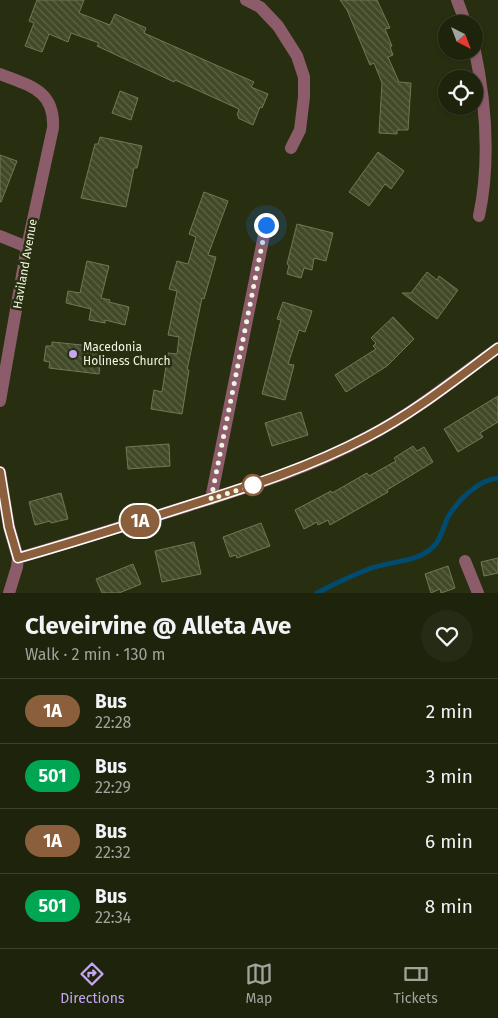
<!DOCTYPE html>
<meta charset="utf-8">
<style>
body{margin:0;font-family:"Fira Sans",sans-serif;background:#262b15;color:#f1f3f6;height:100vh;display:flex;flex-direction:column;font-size:19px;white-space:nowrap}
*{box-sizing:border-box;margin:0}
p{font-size:16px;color:#a1a49d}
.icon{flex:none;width:28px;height:28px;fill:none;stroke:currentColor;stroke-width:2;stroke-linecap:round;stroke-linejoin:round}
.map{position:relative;height:593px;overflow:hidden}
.details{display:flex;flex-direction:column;background:#1e230c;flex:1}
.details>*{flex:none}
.badge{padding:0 10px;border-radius:16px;font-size:18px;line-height:32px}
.needle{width:32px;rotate:138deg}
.fabs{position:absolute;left:438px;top:15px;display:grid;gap:10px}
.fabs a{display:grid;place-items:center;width:45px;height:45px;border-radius:50%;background:#1e230c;box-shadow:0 1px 4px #0004,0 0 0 1px #3c402d;font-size:25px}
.you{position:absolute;width:25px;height:25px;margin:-12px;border:4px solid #fff;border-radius:50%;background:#1a73e8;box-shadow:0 0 0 8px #1a73e833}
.map>.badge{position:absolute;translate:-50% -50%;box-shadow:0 0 0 2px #fff}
.round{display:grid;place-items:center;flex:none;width:52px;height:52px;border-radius:26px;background:#262b15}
.head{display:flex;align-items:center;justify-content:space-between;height:85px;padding:0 25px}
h1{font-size:24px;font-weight:700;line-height:38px}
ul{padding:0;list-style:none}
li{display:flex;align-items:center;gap:15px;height:65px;padding:0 25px;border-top:1px solid #3c402d}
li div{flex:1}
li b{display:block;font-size:19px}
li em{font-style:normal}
li .badge{min-width:55px;font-weight:700;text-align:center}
.menu{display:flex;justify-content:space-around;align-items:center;height:70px;border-top:1px solid #3c402d;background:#1e230c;font-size:14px;color:#a1a49d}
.menu a{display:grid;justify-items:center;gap:2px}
.menu .active{color:#c3a7f2}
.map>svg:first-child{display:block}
</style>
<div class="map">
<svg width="498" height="593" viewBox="0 0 498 593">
<defs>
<pattern id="building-back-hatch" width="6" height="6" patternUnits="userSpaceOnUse" patternTransform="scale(1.25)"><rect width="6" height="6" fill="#414929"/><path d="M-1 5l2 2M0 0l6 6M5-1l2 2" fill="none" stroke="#5d6448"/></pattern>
</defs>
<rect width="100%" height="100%" fill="#282f10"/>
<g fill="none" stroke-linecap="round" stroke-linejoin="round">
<!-- stream -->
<path stroke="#014a70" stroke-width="5" d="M317 593C334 584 351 576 369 569 389 561 417 563 433 547 442 539 443 526 448 517 458 500 478 480 498 478"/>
</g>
<!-- building -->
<path fill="url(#building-back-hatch)" stroke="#6f7857" d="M37 0H84L79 13 110 25 115 14 146 28 144 33 254 82 251 87 268 94 262 108 260 107 253 125 238 118 239 116 237 115 239 109 175 80 174 82 97 46 99 43 71 33 68 42 49 34 42 52 25 46 34 23 29 21Z
M340 0H377L390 28 385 29 392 46 390 47 393 55 388 57 399 82 411 83 408 130H397V134L379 133 382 83 374 63 370 65 347 10Z
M120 91 138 98 131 120 112 113Z
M100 137 142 146 137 168H134L126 207 81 198 95 144H98Z
M378 152 404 171 391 189 385 184 369 206 349 192Z
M0 155 17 161 1 202H0Z
M204 192 228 201 208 255 216 257 204 299 202 298 187 370H189L182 414 151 409 154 390 162 392 168 353 177 354 179 337 168 335 177 291 169 289 177 261 188 264 196 237 189 234Z
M297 224 333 233 326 261 314 258 312 270 304 268 301 278 287 274 289 265 287 264Z
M87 261 109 266 101 298 110 300 109 302 129 307 125 325 105 320V323L89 320 91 309 66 303 68 291 80 293Z
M427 272 437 280 439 276 458 290 437 319 402 293H411Z
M283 302 312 311 305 332 299 330 288 364 294 365 285 400 262 394 281 320 277 319Z
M393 317 414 339 387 366 346 392 335 375 376 349 373 346 376 343 371 338Z
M52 342 102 347 99 374 49 368 50 362 44 361 46 346H52Z
M498 396V422L480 433 483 437 458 452 444 429Z
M301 412 308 435 272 446 265 423Z
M169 444 170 466 128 469 126 447Z
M413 446 417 451 424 447 433 462 387 490 388 492 330 525 328 520 318 525 317 522 304 529 295 510 331 491 332 493 367 473 369 476 396 461 394 458Z
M61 493 68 519 51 523 50 521 35 525 29 502Z
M261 523 270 546 237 558 236 555 230 557 223 537Z
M194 542 201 574 162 582 155 551Z
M498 558V573L484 576 481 562Z
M133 564 141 584 119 593H102L96 579Z
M448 566 455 588 441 593 440 589 431 593 425 574Z"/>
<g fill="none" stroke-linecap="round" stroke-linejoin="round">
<!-- minor -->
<path stroke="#8d5c6a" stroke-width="12" d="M246 0 260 7 278 26 297 56 304 77V97L300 130 291 148
M457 0 466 24
M474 46C486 102 491 159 479 216
M0 74C30 86 55 90 53 128L27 247 0 401
M0 236 27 247
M0 472 9 527 18 558 17 567 9 593
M211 499 266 225
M18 558C76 541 133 523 191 505 251 486 312 467 367 437 414 413 455 379 498 348
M465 561 478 593"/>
</g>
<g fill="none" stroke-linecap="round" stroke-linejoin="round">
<!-- line casing -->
<g stroke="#fff" stroke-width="11">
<path id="line" d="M0 472 9 527 18 558C75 542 131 524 187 506 248 487 310 467 367 437 414 413 456 379 498 348"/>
</g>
<!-- line -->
<use href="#line" stroke="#8b5e3c" stroke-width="8"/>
<!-- walk -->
<path stroke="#eff5e2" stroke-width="5" stroke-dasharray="0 9" d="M253 485 211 499 266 225"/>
</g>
<!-- markers -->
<circle fill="#c3a7f2" stroke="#282f10" stroke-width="2" cx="73" cy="354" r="5"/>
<circle fill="#fff" stroke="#8b5e3c" stroke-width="2.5" cx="253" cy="485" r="10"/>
<g text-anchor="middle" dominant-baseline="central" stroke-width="5" stroke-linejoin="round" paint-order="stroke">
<!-- street labels -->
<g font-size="12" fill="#eff5e2" stroke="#282f10">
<text transform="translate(25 264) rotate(-80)">Haviland Avenue</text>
</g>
<!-- poi labels -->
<g font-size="12" fill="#eff5e2" stroke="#282f10" text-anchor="start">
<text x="83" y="347">Macedonia<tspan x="83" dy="14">Holiness Church</tspan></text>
</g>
</g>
</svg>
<div class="fabs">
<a><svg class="needle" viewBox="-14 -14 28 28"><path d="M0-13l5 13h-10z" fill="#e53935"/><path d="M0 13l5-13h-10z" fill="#a1a49d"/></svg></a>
<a><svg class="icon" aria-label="locate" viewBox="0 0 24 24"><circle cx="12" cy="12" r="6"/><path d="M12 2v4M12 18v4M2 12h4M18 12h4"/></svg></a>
</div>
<div class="you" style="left:266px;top:225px"></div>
<b class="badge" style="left:140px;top:521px;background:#8b5e3c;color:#fff">1A</b>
</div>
<section class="details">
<div class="head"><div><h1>Cleveirvine @ Alleta Ave</h1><p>Walk · 2 min · 130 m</p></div><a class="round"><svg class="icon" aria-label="heart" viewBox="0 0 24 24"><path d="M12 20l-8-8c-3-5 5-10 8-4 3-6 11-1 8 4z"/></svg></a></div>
<ul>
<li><span class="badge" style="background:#8b5e3c;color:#fff">1A</span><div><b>Bus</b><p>22:28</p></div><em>2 min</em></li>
<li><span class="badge" style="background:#00a651;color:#fff">501</span><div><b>Bus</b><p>22:29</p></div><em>3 min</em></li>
<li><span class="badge" style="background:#8b5e3c;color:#fff">1A</span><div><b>Bus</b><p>22:32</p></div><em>6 min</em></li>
<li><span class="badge" style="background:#00a651;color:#fff">501</span><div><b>Bus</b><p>22:34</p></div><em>8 min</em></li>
</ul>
</section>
<nav class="menu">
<a class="active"><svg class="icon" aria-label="directions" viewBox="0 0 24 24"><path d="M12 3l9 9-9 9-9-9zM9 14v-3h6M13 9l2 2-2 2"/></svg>Directions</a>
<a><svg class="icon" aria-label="map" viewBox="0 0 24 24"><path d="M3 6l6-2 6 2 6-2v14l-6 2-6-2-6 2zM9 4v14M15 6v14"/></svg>Map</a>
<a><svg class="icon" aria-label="tickets" viewBox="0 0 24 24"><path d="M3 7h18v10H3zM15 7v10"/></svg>Tickets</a>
</nav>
